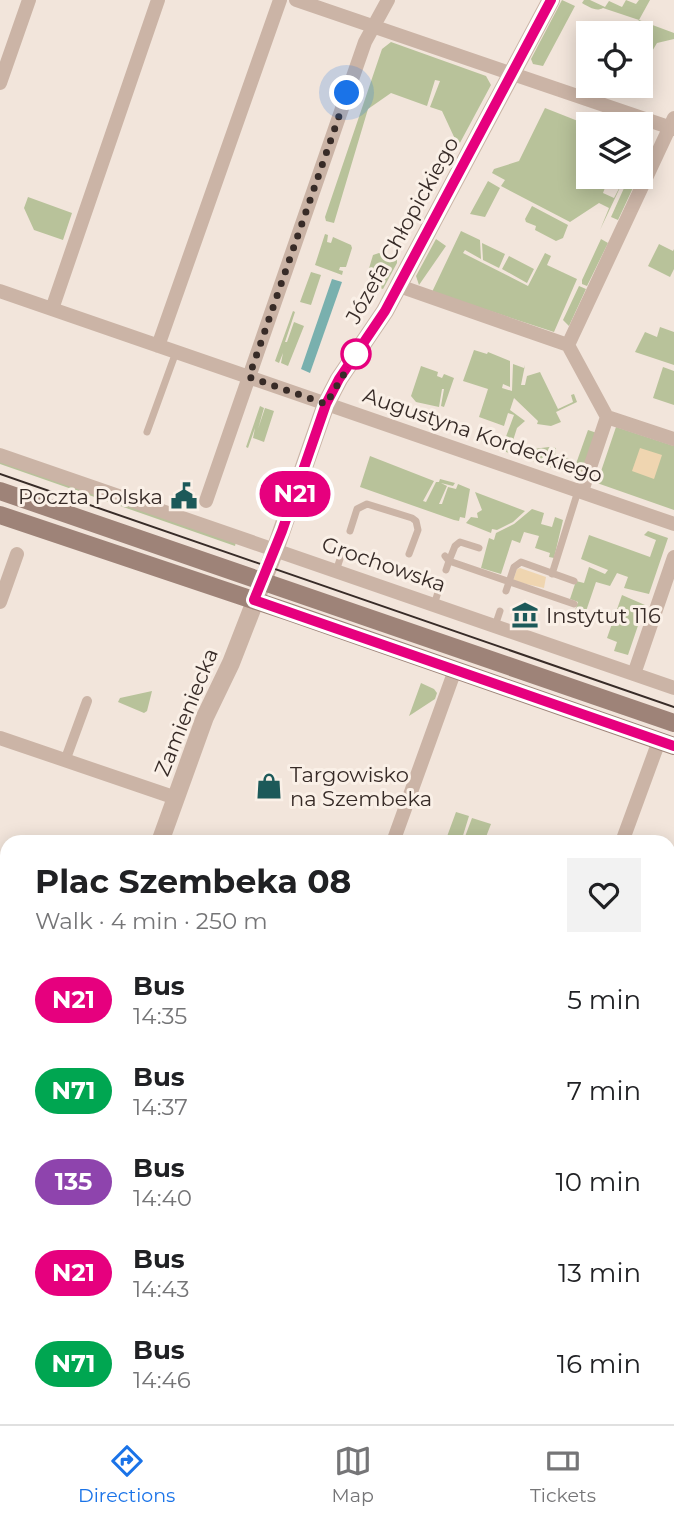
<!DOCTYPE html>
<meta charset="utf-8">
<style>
body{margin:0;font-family:Montserrat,sans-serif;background:#f2f2f2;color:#202124;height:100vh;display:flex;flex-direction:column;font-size:26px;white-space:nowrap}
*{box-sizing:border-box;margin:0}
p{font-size:23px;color:#757577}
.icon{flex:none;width:38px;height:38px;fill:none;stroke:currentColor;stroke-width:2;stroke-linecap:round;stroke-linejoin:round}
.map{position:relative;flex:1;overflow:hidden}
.details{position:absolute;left:0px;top:835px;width:676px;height:590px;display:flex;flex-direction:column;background:#fff;border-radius:21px 21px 0 0;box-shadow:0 4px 18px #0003}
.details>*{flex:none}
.badge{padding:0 14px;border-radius:23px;font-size:24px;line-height:46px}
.controls{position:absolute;left:576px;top:21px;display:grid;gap:14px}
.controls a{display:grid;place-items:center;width:77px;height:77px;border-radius:0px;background:#fff;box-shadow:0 4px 18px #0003;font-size:35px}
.you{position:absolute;width:35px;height:35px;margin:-18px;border:5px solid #fff;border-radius:50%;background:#1a73e8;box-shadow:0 0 0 10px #1a73e833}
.map>.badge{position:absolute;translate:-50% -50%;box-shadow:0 0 0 4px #fff}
.round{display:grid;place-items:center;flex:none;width:74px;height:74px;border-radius:0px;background:#f2f2f2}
.summary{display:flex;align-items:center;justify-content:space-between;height:119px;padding:0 35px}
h1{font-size:33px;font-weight:700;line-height:52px}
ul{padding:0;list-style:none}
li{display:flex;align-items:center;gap:21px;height:91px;padding:0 35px}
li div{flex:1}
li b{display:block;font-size:26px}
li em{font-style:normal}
li .badge{min-width:77px;font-weight:700;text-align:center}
.dock{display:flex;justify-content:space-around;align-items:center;height:98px;border-top:2px solid #e0e0e0;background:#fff;font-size:19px;color:#757577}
.dock a{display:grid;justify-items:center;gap:4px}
.dock .current{color:#1a73e8}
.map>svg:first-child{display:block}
</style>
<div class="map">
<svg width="674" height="1424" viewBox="0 0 674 1424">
<rect width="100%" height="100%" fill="#f2e5db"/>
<!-- green -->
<path fill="#b8c29a" d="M562 0 575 6 543 66 533 64 531 59Z
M584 0H590L605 7 609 1 622 7 626 0 636 4 639 0H650L639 20 674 33V39L657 43 651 53 641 49 640 33H620L624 27 633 30 639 20 603 8C596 12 589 7 582 3Z
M391 42 486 76 491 85 454 154 452 148 455 139 442 111 430 107 440 81 435 80 427 106 391 93 368 109 334 223 326 221 325 217 382 49Z
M545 108 588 125V177H609L603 193 614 198 625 177 600 230 609 208 599 203 570 222 501 186 505 180 492 173 494 169 519 161Z
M629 177H638L618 220 611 217Z
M488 181 500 188 485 217 470 214Z
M28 197 72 213 63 240 34 230 24 208Z
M532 206 568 225 563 238 556 241 535 230 536 226 526 222 525 219Z
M461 231 480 240 481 259 465 250 463 253 528 286 545 253 551 256 547 265 577 279 554 332 432 292Z
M325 234 328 235 327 242 331 243 333 237 351 245 352 248 346 267H340L339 270 343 271 342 275 315 265Z
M436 239 446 246 419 285 416 276Z
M601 239 608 243 587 286 582 284V280Z
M482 243 505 254 499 268 483 260Z
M659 244 673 251 674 249V269L670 277 648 266Z
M379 253 397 258V263L383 289 374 286V283L369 281 370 279 367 275 373 255Z
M509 256 534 269 527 283 502 269Z
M311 272 321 275 311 305 300 302Z
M579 286 586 289 569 326 563 320Z
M293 311 295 312 285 342H287L294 322 304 326 288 366 281 363 283 353 279 363 275 361Z
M660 327 674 332V365L635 352 645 332 657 337Z
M474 350 487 354 488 352 510 361V387L503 384 502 388 512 391 513 364 524 368 525 365 521 385H525L527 376 540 372 558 409 573 402 571 395 574 394 577 402 556 412 561 422 551 426 537 424 538 421 514 398 510 410 525 421 517 428 509 453 501 450 514 415 508 413 504 426 479 417 488 389 463 381Z
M421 366 438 372 437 376 442 378 444 374 454 378 444 407 441 406 444 389H442L439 407 416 402 411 396Z
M663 367 674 371V405L653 398Z
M260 406 264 408 258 429 265 408 274 411 264 442 253 438 255 428 248 448 246 447Z
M616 427 674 446V510L597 483Z
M588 430 597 433 581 478 572 475Z
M549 447 556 448 555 454 574 460 569 474 530 460 533 449Z
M370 456 434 481 423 501 426 502 436 482H439L440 479 455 483 453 486 441 483 447 486 439 504H442L448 487 456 489 458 484 470 489 465 518 460 517 459 521 454 520 360 487Z
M0 460 236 542 235 546 0 464Z
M475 492 525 511 513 522 497 530 492 529 491 533 466 523 471 517 478 518 477 513 482 510Z
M532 509 544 513 541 524 552 527 555 517 563 520 554 558 549 557 550 553 535 548 539 536 524 532 520 543 512 540 501 574 481 568 489 538 494 540 496 533 514 524Z
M648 531 668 538 649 594 624 588 628 577 617 573 610 586 596 582 582 623 572 619 578 602 570 599 576 581 584 583 589 567 605 574 608 570 581 559 589 535 650 557 656 540 644 535Z
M622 595 645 605 628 655 614 651 617 642 607 638Z
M421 683 434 689 437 693 435 699 409 716Z
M152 691 147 711 144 713 118 702 120 698Z
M456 812 469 816 461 842H445Z
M472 818 491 824 484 842H463Z"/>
<!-- sand -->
<path fill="#efd5b0" d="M640 448 662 455 654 479 632 471Z
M520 568 546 577 544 588 513 581 517 569Z"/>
<!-- water -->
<path fill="#79b0ae" d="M332 279 342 282 310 373 301 369Z"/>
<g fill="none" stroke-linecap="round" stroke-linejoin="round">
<!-- service -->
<path stroke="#cbb4a6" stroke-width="7" d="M147 432 176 352
M350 531 357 509 367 504 412 518 416 521 418 530 409 554
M445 556 449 561 455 546 460 542 479 548
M446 570 449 561 574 604
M336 571 341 556
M552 574 578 491
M506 591 514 567 521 562 574 581
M434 605 439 589
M495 626 500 611"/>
<!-- pedestrian -->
<path stroke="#cbb4a6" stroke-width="10" d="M65 761 87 701"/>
<!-- minor -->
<path stroke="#cbb4a6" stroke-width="14" d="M296 0 674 129
M0 83 29 0
M399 286 568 345 607 417 674 439
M0 291 674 524
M52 309 158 0
M568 345 674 118
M158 346 280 0
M0 455 674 688
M582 491 607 417
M206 501 365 42 388 0
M0 602 17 554
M634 674 674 557
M0 738 176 798
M393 842 455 670
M622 842 659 741
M0 900 7 904
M668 975 674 977
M0 1090 7 1093
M668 1144 674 1147
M668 1190 674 1174
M668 1362 674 1365
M181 1424 184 1418
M393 1424 395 1418
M584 1424 586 1418"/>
<!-- tertiary -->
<path stroke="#cbb4a6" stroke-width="18" d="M160 842 205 717 231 663 275 550 326 404 339 379 385 311 551 0
M0 1264 7 1246
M0 1411 7 1414
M16 1418 32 1424"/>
<!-- secondary -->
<path stroke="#9e8378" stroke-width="18" d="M0 491 674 723
M0 515 289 612 674 746"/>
<!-- tram -->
<path stroke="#372b27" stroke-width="2" d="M0 474 674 707"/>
</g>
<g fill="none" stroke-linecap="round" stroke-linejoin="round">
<!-- line casing -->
<g stroke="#fff" stroke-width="16">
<path id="line" d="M551 0 385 311 339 379 326 404 282 531 254 600 674 746"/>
</g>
<!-- line -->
<use href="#line" stroke="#e6007e" stroke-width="10"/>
<!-- walk -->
<path stroke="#372b27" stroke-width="7" stroke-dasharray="0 12.6" d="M347 93 249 377 326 404 356 354"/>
</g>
<!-- icons -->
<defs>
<g id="civic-bare" transform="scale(2.1)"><path d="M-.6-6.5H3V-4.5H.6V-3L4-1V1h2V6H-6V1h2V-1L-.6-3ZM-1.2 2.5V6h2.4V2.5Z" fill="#1c5959" stroke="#faf0e7" stroke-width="2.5" paint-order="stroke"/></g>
<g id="museum-bare" transform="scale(2.1)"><path d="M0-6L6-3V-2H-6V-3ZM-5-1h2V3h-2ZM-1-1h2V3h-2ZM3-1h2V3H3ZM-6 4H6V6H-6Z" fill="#1c5959" stroke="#faf0e7" stroke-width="2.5" paint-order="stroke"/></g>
<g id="shop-bare" transform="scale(2.1)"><path d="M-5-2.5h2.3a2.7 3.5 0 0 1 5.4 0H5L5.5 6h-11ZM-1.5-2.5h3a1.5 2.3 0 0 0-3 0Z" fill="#1c5959" stroke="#faf0e7" stroke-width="2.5" paint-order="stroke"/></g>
</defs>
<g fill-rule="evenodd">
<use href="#civic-bare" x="184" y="496"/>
<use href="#museum-bare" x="525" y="615"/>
<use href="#shop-bare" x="269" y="786"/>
</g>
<!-- markers -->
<circle fill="#fff" stroke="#e6007e" stroke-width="3.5" cx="356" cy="354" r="14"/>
<g text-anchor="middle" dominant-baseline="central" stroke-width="6" stroke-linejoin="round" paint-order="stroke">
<!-- street labels -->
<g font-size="21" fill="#372b27" stroke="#faf0e7">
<text transform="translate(402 230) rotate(-61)">Józefa Chłopickiego</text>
<text transform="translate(483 435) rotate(19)">Augustyna Kordeckiego</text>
<text transform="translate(384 564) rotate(19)">Grochowska</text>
<text transform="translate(186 712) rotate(-68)">Zamieniecka</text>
</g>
<!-- poi labels -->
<g font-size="21" fill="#372b27" stroke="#faf0e7" text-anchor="start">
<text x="163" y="496" text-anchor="end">Poczta Polska</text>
<text x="546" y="615">Instytut 116</text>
<text x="290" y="774">Targowisko<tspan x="290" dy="24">na Szembeka</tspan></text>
</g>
</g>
</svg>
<div class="controls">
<a><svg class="icon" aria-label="locate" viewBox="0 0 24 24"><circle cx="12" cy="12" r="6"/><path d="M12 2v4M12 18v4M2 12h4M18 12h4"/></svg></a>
<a><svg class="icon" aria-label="layers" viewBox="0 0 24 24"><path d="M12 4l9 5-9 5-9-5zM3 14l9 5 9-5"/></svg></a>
</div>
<div class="you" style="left:347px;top:93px"></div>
<b class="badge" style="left:295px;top:494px;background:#e6007e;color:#fff">N21</b>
<section class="details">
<div class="summary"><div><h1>Plac Szembeka 08</h1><p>Walk · 4 min · 250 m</p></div><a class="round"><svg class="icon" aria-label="heart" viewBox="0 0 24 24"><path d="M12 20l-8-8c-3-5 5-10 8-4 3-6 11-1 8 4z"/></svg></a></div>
<ul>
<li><span class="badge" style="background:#e6007e;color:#fff">N21</span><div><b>Bus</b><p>14:35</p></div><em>5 min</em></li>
<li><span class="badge" style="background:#00a651;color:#fff">N71</span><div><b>Bus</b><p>14:37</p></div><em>7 min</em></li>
<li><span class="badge" style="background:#8e44ad;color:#fff">135</span><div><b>Bus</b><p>14:40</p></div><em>10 min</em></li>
<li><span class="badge" style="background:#e6007e;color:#fff">N21</span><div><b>Bus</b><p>14:43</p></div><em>13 min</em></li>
<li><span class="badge" style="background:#00a651;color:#fff">N71</span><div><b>Bus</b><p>14:46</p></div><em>16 min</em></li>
</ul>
</section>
</div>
<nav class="dock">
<a class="current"><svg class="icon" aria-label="directions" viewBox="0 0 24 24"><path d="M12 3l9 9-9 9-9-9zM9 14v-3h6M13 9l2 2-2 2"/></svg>Directions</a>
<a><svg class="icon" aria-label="map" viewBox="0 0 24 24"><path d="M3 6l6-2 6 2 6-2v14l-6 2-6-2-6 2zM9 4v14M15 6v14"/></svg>Map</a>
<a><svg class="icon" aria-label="tickets" viewBox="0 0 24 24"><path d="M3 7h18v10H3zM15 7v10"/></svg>Tickets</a>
</nav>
